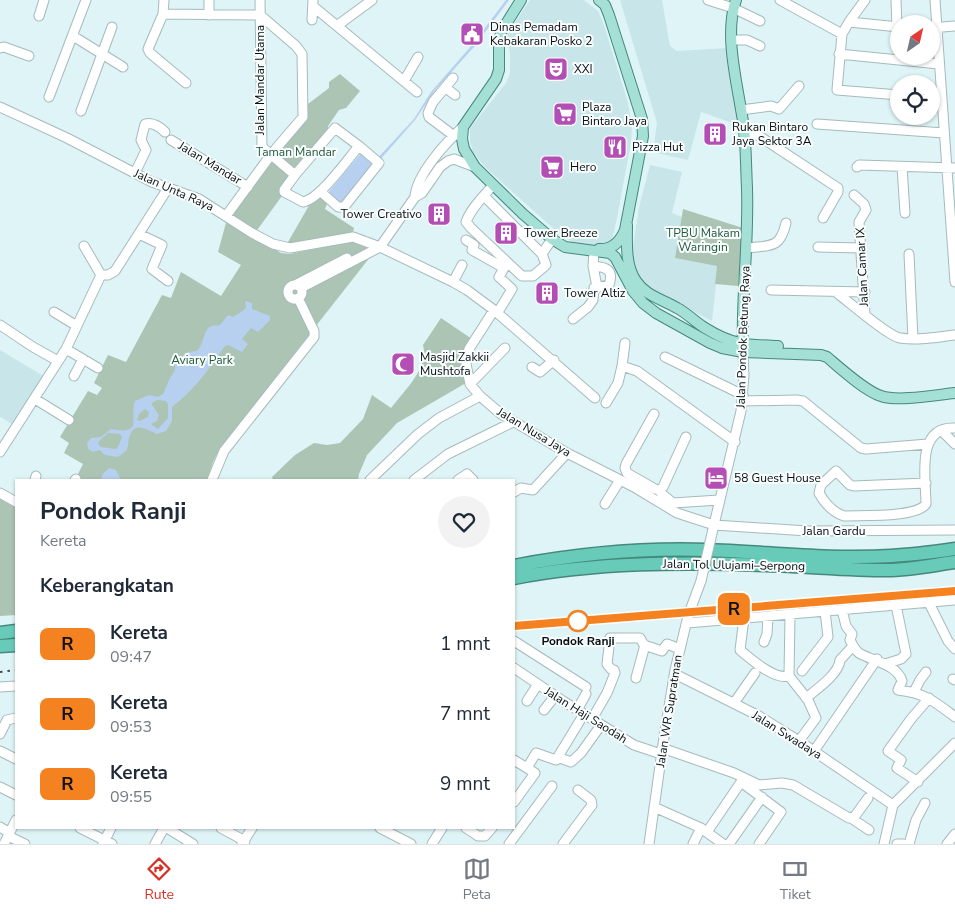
<!DOCTYPE html>
<html lang="id">
<meta charset="utf-8">
<style>
body{margin:0;font-family:"Nunito Sans",sans-serif;background:#f2f2f3;color:#1f2937;height:100vh;display:flex;flex-direction:column;font-size:19px;white-space:nowrap}
*{box-sizing:border-box;margin:0}
p{font-size:16px;color:#747a83}
.icon{flex:none;width:28px;height:28px;fill:none;stroke:currentColor;stroke-width:2;stroke-linecap:round;stroke-linejoin:round}
.map{position:relative;flex:1;overflow:hidden}
.sheet{position:absolute;left:15px;top:479px;width:500px;height:350px;display:flex;flex-direction:column;background:#fff;border-radius:0px;box-shadow:0 1px 4px #0004}
.sheet>*{flex:none}
.badge{padding:0 10px;border-radius:8px;font-size:18px;line-height:32px}
.needle{width:32px;rotate:34deg}
.controls{position:absolute;left:890px;top:15px;display:grid;gap:10px}
.controls a{display:grid;place-items:center;width:50px;height:50px;border-radius:50%;background:#fff;box-shadow:0 1px 4px #0004;font-size:25px}
.map>.badge{position:absolute;translate:-50% -50%;box-shadow:0 0 0 2px #fff}
h2{padding:0 25px;font-size:19px;line-height:45px}
.round{display:grid;place-items:center;flex:none;width:52px;height:52px;border-radius:26px;background:#f2f2f3}
.head{display:flex;align-items:center;justify-content:space-between;height:85px;padding:0 25px}
h1{font-size:24px;font-weight:700;line-height:38px}
ul{padding:0;list-style:none}
li{display:flex;align-items:center;gap:15px;height:70px;padding:0 25px}
li div{flex:1}
li b{display:block;font-size:19px}
li em{font-style:normal}
li .badge{min-width:55px;font-weight:700;text-align:center}
.menu{display:flex;justify-content:space-around;align-items:center;height:70px;border-top:1px solid #e0e1e3;background:#fff;font-size:14px;color:#747a83}
.menu a{display:grid;justify-items:center;gap:2px}
.menu .on{color:#d93025}
.map>svg:first-child{display:block}
</style>
<div class="map">
<svg width="955" height="844" viewBox="0 0 955 844">
<rect width="100%" height="100%" fill="#def4f6"/>
<!-- built -->
<path fill="#c8e6e9" d="M530 0H584L598 11 603 22 628 103 632 127 631 142 617 218 613 236 609 245 603 246 575 243 563 237 485 167 473 152 470 141V128L506 83 510 74V53L506 36Z
M620 0H662L670 46 677 51 728 48 738 125 701 112 688 160 653 152 657 123Z
M650 165 682 172 672 213 682 217 675 258 718 266 712 321 643 285 636 274 632 253 639 207Z
M0 350 47 378 14 425 0 417Z"/>
<!-- green -->
<path fill="#acc4b3" d="M340 74 360 91 346 108 339 110 328 126V137L295 178 255 233 227 218 272 158 304 107 329 88V82Z
M319 196 328 201 325 209 354 228 352 236 284 249 311 202Z
M683 209 743 228 738 286 715 284 717 266 675 258Z
M227 219 281 253 290 254 356 240 378 247 220 448 213 462 207 480H75L83 464 64 453 69 443 60 437 88 391 97 395 102 388 94 383 108 355 126 362 162 295 171 298 181 272 221 296 241 265 218 252Z
M441 318 472 339 466 383 397 423 367 455 359 474 358 480H273L272 477 295 455 314 443 327 445 340 443 363 419 372 395 391 408C404 391 429 368 423 345Z
M0 497 16 506V615L0 616Z"/>
<!-- water -->
<path fill="#b7d0ef" fill-rule="evenodd" d="M506 0H509L474 47 436 89 415 120 379 161 373 167 371 166 340 207 327 194 361 153 373 163 414 119 431 92 472 45Z
M245 301 252 303V309L270 316V320L258 332 251 328 242 339 248 344 242 352 228 345 224 347C209 370 194 390 172 407V421L166 431 157 434C147 430 134 420 129 438 128 443 129 446 126 451L118 457 105 455 100 450 93 452 88 449 87 443 91 438 101 437 111 429C120 430 126 433 133 426 134 417 132 410 135 401L149 395 158 397 163 394 170 378 175 370V361L188 352 197 351C205 343 203 328 212 326 215 325 218 326 220 325L228 315 233 317 244 310 246 307ZM157 400 166 401 168 404V418L158 429 151 424 157 421 159 415 152 405V403ZM145 409 149 412 148 417 140 421 137 420 139 414ZM108 433 120 434 122 437 118 447 116 449 101 447 98 444 100 440Z
M109 468 116 470 121 480H101L102 475Z"/>
<g fill="none" stroke-linecap="round" stroke-linejoin="round">
<!-- minor casing -->
<g stroke="#a6babd" stroke-width="11">
<path id="minor" d="M164 0 163 14 148 49 150 53 186 83
M260 0 262 147 295 175 335 128 359 146 379 163 344 207H338L321 192
M708 0 733 8 760 21
M780 0 842 34
M865 0 849 22 842 34 837 90 899 95
M896 0 897 27
M935 0 955 282
M314 7 417 92
M163 14 260 15 296 46 302 54 303 117 273 152 226 216
M209 15V0
M39 16 44 0
M312 20 313 0
M849 22 899 27
M338 25 372 0
M931 28 955 26
M73 36 123 67
M731 40H747L760 46
M0 48 4 47 29 56
M839 54 939 64
M453 78 433 102 428 113 429 117 454 136
M404 81 418 57
M446 88 455 95
M49 97 86 0
M931 97 942 98
M0 107 67 138 152 182 199 199 252 233 273 244 290 248 353 237 380 247 453 282 467 290 494 310 469 349 466 364 470 384 480 396 501 414 567 453 634 487 677 513 714 525 808 531 955 530
M741 110 771 106 779 109 799 86
M81 111 112 27
M817 124 944 133
M744 135 756 134 838 188V192L823 218
M171 140 248 187
M857 167 859 165 955 168
M902 167 905 213
M135 173 146 150 141 140 145 124C153 122 160 127 165 132
M295 175 284 190V192L303 202C320 199 347 160 359 146
M854 195 864 204 866 210 859 222 865 315
M484 196 542 254 546 265 533 276H522L471 228 466 222C471 208 484 196 493 185
M415 197C416 175 447 141 463 127
M139 234 162 245 152 269 168 281
M466 240 474 245 472 250 504 268 499 277 512 289 498 312
M84 246 101 275
M818 247 861 248
M747 248C771 245 780 249 786 223
M594 251 593 266 597 287
M542 254 552 239
M909 254 913 339
M453 282 462 265
M288 292a7 7 0 1 1 14 0a7 7 0 1 1-14 0Z
M295 285 347 258
M301 288 380 247 415 197 422 193 440 167 448 161 454 159 475 167
M771 290 865 292
M837 293C849 302 888 336 900 338 918 341 937 337 955 335
M494 310 595 398
M54 312 77 326
M573 319 588 307 593 300 594 288 609 285C614 270 607 267 593 266
M0 325 33 347 58 361
M66 349 98 368
M665 357 743 395
M622 366 625 343
M532 367 540 372 554 360
M74 376 83 359
M470 384 505 348
M35 399 69 420
M742 401 797 400 803 401 861 448 866 449 928 444
M606 403 618 383 622 366 637 371 735 442
M654 414 626 464 625 468 627 473 655 489 659 490 663 487 686 437
M941 430 955 444
M0 452 66 349 101 275H108L115 271 168 188
M35 480 36 476
M75 480 76 479
M212 480 224 451 314 337V331L298 298
M370 480 418 434 439 418 480 396
M414 480 448 454 513 422
M458 480 467 474 473 480
M926 483 854 486 850 485 836 471 821 485 819 493C825 504 832 512 844 516 862 515 916 518 926 504 926 479 915 426 955 428
M659 490 662 494 673 503 719 500
M514 492 521 488 533 490 567 453
M0 493 16 502
M605 504 620 480
M713 529 741 411 744 375 743 352
M929 603 948 641 955 649
M842 610 846 626 852 634 850 640C852 644 855 650 859 653 872 661 897 664 902 681L898 690C925 693 934 701 955 717
M790 614 789 676 808 700 816 718 799 741
M744 618 740 650C751 659 774 680 789 676
M687 623 955 600
M514 641 586 687
M764 642 767 634 768 616
M885 664 901 659 906 654 896 605
M514 668 563 701 634 745 661 754
M802 671 828 637 825 611
M675 674 759 716 799 741 893 805
M636 678 645 645
M953 679 955 680
M0 687 16 686
M914 692 920 680 926 672
M806 698C817 689 839 674 840 660L853 646
M527 701 538 684
M734 703 755 673
M544 710 555 696
M577 710 586 694
M592 719 607 693 615 673 614 670 611 669 607 664 610 638H640L644 645 662 651 667 644 680 649
M0 734 7 720 16 718
M662 748 734 773 759 785 782 783 793 785 849 818 855 816 868 798
M0 751 16 759
M814 751 877 659
M514 760 535 773 514 802
M556 760 584 714
M527 768 536 753 556 760 560 758 571 762 581 753 601 725
M918 782 897 768 901 760 888 751 911 719 929 698
M0 787 16 795
M893 805 955 743
M654 807 701 828 723 844
M851 818 869 830
M0 827 10 833
M80 828 112 844
M167 828 193 844
M221 828 245 841
M380 828 411 844
M466 828 478 836H485L492 828
M707 832 741 782 781 812 759 844
M8 836 25 844
M4 844 16 820
M103 844 111 828
M155 844 164 828
M242 844 252 828
M432 844 442 828
M509 844 552 786
M563 844 592 805 591 800 578 790
M649 844 664 737 675 670 688 616 701 581
M693 844 701 828
M729 844 762 797
M884 844 893 805
M897 844H903
M909 844 916 820 925 803
M947 844 955 834"/>
</g>
<!-- major casing -->
<g stroke="#46887d" stroke-width="12">
<path id="major" d="M521 0 501 32 499 43V70L496 79 463 127 462 139 464 149 475 167 523 214 552 239 565 247 610 253 615 257 633 291 643 303 656 313 710 343 722 348 743 352 821 355 827 357C840 368 865 391 881 396 898 402 936 395 955 393
M599 0 605 5 609 15 642 119 643 136 625 230C620 242 612 250 599 249
M736 0C723 36 739 90 744 128 746 147 746 168 747 188 749 243 741 297 743 351
M627 225C627 243 625 265 636 281 646 296 662 299 677 308 687 313 695 322 705 328 732 345 747 345 778 346"/>
</g>
<!-- highway casing -->
<g stroke="#46887d" stroke-width="15">
<path id="highway" d="M514 566C577 554 642 548 706 550 767 552 830 560 891 556 912 555 934 552 955 549
M514 578C596 562 683 562 766 565 807 566 847 570 887 570 910 570 933 565 955 562
M0 633 16 631
M0 646 16 645"/>
</g>
<!-- minor -->
<use href="#minor" stroke="#fff" stroke-width="9"/>
<!-- major -->
<use href="#major" stroke="#a4e0d5" stroke-width="10"/>
<!-- highway -->
<use href="#highway" stroke="#68cbb9" stroke-width="12"/>
<!-- rail -->
<path stroke="#434d4f" stroke-width="2" stroke-dasharray="2.5 5" stroke-linecap="butt" d="M514 630 955 595
M0 672 16 670"/>
<!-- minor-bridge casing -->
<g stroke="#a6babd" stroke-width="11" stroke-linecap="butt">
<path id="minor-bridge" d="M701 581 713 529"/>
</g>
<!-- minor-bridge -->
<use href="#minor-bridge" stroke="#fff" stroke-width="9"/>
</g>
<g fill="none" stroke-linecap="round" stroke-linejoin="round">
<!-- line casing -->
<g stroke="#fff" stroke-width="11">
<path id="line" d="M514 626 955 591"/>
</g>
<!-- line -->
<use href="#line" stroke="#f58220" stroke-width="8"/>
</g>
<!-- icons -->
<defs>
<g id="civic-square" transform="scale(1.25)"><rect x="-9" y="-9" width="18" height="18" rx="4" fill="#b34fb4" stroke="#f9fdfe"/><path d="M-.6-6.5H3V-4.5H.6V-3L4-1V1h2V6H-6V1h2V-1L-.6-3ZM-1.2 2.5V6h2.4V2.5Z" fill="#fff"/></g>
<g id="theatre-square" transform="scale(1.25)"><rect x="-9" y="-9" width="18" height="18" rx="4" fill="#b34fb4" stroke="#f9fdfe"/><path d="M-5-5.5Q0-4 5-5.5V0Q5 5 0 6Q-5 5-5 0ZM-3.3-2.5H-1v1.5H-3.3ZM1-2.5H3.3v1.5H1ZM-2.8 1Q0 5.5 2.8 1Z" fill="#fff"/></g>
<g id="supermarket-square" transform="scale(1.25)"><rect x="-9" y="-9" width="18" height="18" rx="4" fill="#b34fb4" stroke="#f9fdfe"/><path d="M-6-5.5h2.5l.6 2H6L4.5 2H-2.5L-4.4-4H-6ZM-1.5 3.2a1.3 1.3 0 1 0 .1 0ZM3 3.2a1.3 1.3 0 1 0 .1 0Z" fill="#fff"/></g>
<g id="building-square" transform="scale(1.25)"><rect x="-9" y="-9" width="18" height="18" rx="4" fill="#b34fb4" stroke="#f9fdfe"/><path d="M-4-6H4V6H1V3H-1V6H-4ZM-2.5-4.3h1.7v1.8h-1.7ZM.8-4.3h1.7v1.8H.8ZM-2.5-1h1.7V.8h-1.7ZM.8-1h1.7V.8H.8Z" fill="#fff"/></g>
<g id="restaurant-square" transform="scale(1.25)"><rect x="-9" y="-9" width="18" height="18" rx="4" fill="#b34fb4" stroke="#f9fdfe"/><path d="M-5-6h1v4h1v-4h1v4h1v-4h1v5L-1.5 .5V6h-2V.5L-5-1ZM5-6V6H3V1.5H1.5Q1.5-4 5-6Z" fill="#fff"/></g>
<g id="mosque-square" transform="scale(1.25)"><rect x="-9" y="-9" width="18" height="18" rx="4" fill="#b34fb4" stroke="#f9fdfe"/><path d="M3.5-4.9A6 6 0 1 0 3.5 4.9A5 5 0 1 1 3.5-4.9Z" fill="#fff"/></g>
<g id="hotel-square" transform="scale(1.25)"><rect x="-9" y="-9" width="18" height="18" rx="4" fill="#b34fb4" stroke="#f9fdfe"/><path d="M-6-4.5h1.5V1H6V5H4.5V3h-9V5H-6ZM-4 0a1.8 1.8 0 1 1 3.6 0ZM.5 0V-2.5h3Q6-2.5 6 0Z" fill="#fff"/></g>
</defs>
<g fill-rule="evenodd">
<use href="#civic-square" x="472" y="34"/>
<use href="#theatre-square" x="556" y="69"/>
<use href="#supermarket-square" x="565" y="114"/>
<use href="#building-square" x="715" y="134"/>
<use href="#restaurant-square" x="615" y="147"/>
<use href="#supermarket-square" x="552" y="167"/>
<use href="#building-square" x="439" y="214"/>
<use href="#building-square" x="506" y="233"/>
<use href="#building-square" x="547" y="293"/>
<use href="#mosque-square" x="403" y="364"/>
<use href="#hotel-square" x="716" y="478"/>
</g>
<!-- markers -->
<circle fill="#fff" stroke="#f58220" stroke-width="2.5" cx="578" cy="621" r="10"/>
<g text-anchor="middle" dominant-baseline="central" stroke-width="4" stroke-linejoin="round" paint-order="stroke">
<!-- poi labels -->
<g font-size="12" fill="#070d0e" stroke="#f9fdfe" text-anchor="start">
<text x="490" y="27">Dinas Pemadam<tspan x="490" dy="14">Kebakaran Posko 2</tspan></text>
<text x="574" y="69">XXI</text>
<text x="582" y="107">Plaza<tspan x="582" dy="14">Bintaro Jaya</tspan></text>
<text x="732" y="127">Rukan Bintaro<tspan x="732" dy="14">Jaya Sektor 3A</tspan></text>
<text x="632" y="147">Pizza Hut</text>
<text x="570" y="167">Hero</text>
<text x="422" y="214" text-anchor="end">Tower Creativo</text>
<text x="524" y="233">Tower Breeze</text>
<text x="564" y="293">Tower Altiz</text>
<text x="420" y="357">Masjid Zakkii<tspan x="420" dy="14">Mushtofa</tspan></text>
<text x="734" y="478">58 Guest House</text>
</g>
<!-- street labels -->
<g font-size="12" fill="#070d0e" stroke="#f9fdfe">
<text transform="translate(260 80) rotate(-90)">Jalan Mandar Utama</text>
<text transform="translate(210 163) rotate(31)">Jalan Mandar</text>
<text transform="translate(174 190) rotate(24)">Jalan Unta Raya</text>
<text transform="translate(862 267) rotate(-93)">Jalan Camar IX</text>
<text transform="translate(743 337) rotate(-88)">Jalan Pondok Betung Raya</text>
<text transform="translate(534 432) rotate(31)">Jalan Nusa Jaya</text>
<text x="834" y="531">Jalan Gardu</text>
<text transform="translate(734 565) rotate(1)">Jalan Tol Ulujami–Serpong</text>
<text transform="translate(669 711) rotate(-81)">Jalan WR Supratman</text>
<text transform="translate(586 715) rotate(32)">Jalan Haji Saodah</text>
<text transform="translate(787 735) rotate(32)">Jalan Swadaya</text>
</g>
<!-- park labels -->
<g font-size="12" fill="#1f5939" stroke="#f9fdfe">
<text x="296" y="152">Taman Mandar</text>
<text x="703" y="233">TPBU Makam<tspan x="703" dy="14">Waringin</tspan></text>
<text x="202" y="360">Aviary Park</text>
</g>
<!-- stop labels -->
<g font-size="12" font-weight="bold" fill="#070d0e" stroke="#f9fdfe">
<text x="578" y="641">Pondok Ranji</text>
</g>
</g>
</svg>
<div class="controls">
<a><svg class="needle" viewBox="-14 -14 28 28"><path d="M0-13l5 13h-10z" fill="#e53935"/><path d="M0 13l5-13h-10z" fill="#747a83"/></svg></a>
<a><svg class="icon" aria-label="locate" viewBox="0 0 24 24"><circle cx="12" cy="12" r="6"/><path d="M12 2v4M12 18v4M2 12h4M18 12h4"/></svg></a>
</div>
<b class="badge" style="left:734px;top:609px;background:#f58220;color:#111">R</b>
<section class="sheet">
<div class="head"><div><h1>Pondok Ranji</h1><p>Kereta</p></div><a class="round"><svg class="icon" aria-label="heart" viewBox="0 0 24 24"><path d="M12 20l-8-8c-3-5 5-10 8-4 3-6 11-1 8 4z"/></svg></a></div>
<h2>Keberangkatan</h2>
<ul>
<li><span class="badge" style="background:#f58220;color:#111">R</span><div><b>Kereta</b><p>09:47</p></div><em>1 mnt</em></li>
<li><span class="badge" style="background:#f58220;color:#111">R</span><div><b>Kereta</b><p>09:53</p></div><em>7 mnt</em></li>
<li><span class="badge" style="background:#f58220;color:#111">R</span><div><b>Kereta</b><p>09:55</p></div><em>9 mnt</em></li>
</ul>
</section>
</div>
<nav class="menu">
<a class="on"><svg class="icon" aria-label="directions" viewBox="0 0 24 24"><path d="M12 3l9 9-9 9-9-9zM9 14v-3h6M13 9l2 2-2 2"/></svg>Rute</a>
<a><svg class="icon" aria-label="map" viewBox="0 0 24 24"><path d="M3 6l6-2 6 2 6-2v14l-6 2-6-2-6 2zM9 4v14M15 6v14"/></svg>Peta</a>
<a><svg class="icon" aria-label="tickets" viewBox="0 0 24 24"><path d="M3 7h18v10H3zM15 7v10"/></svg>Tiket</a>
</nav>
